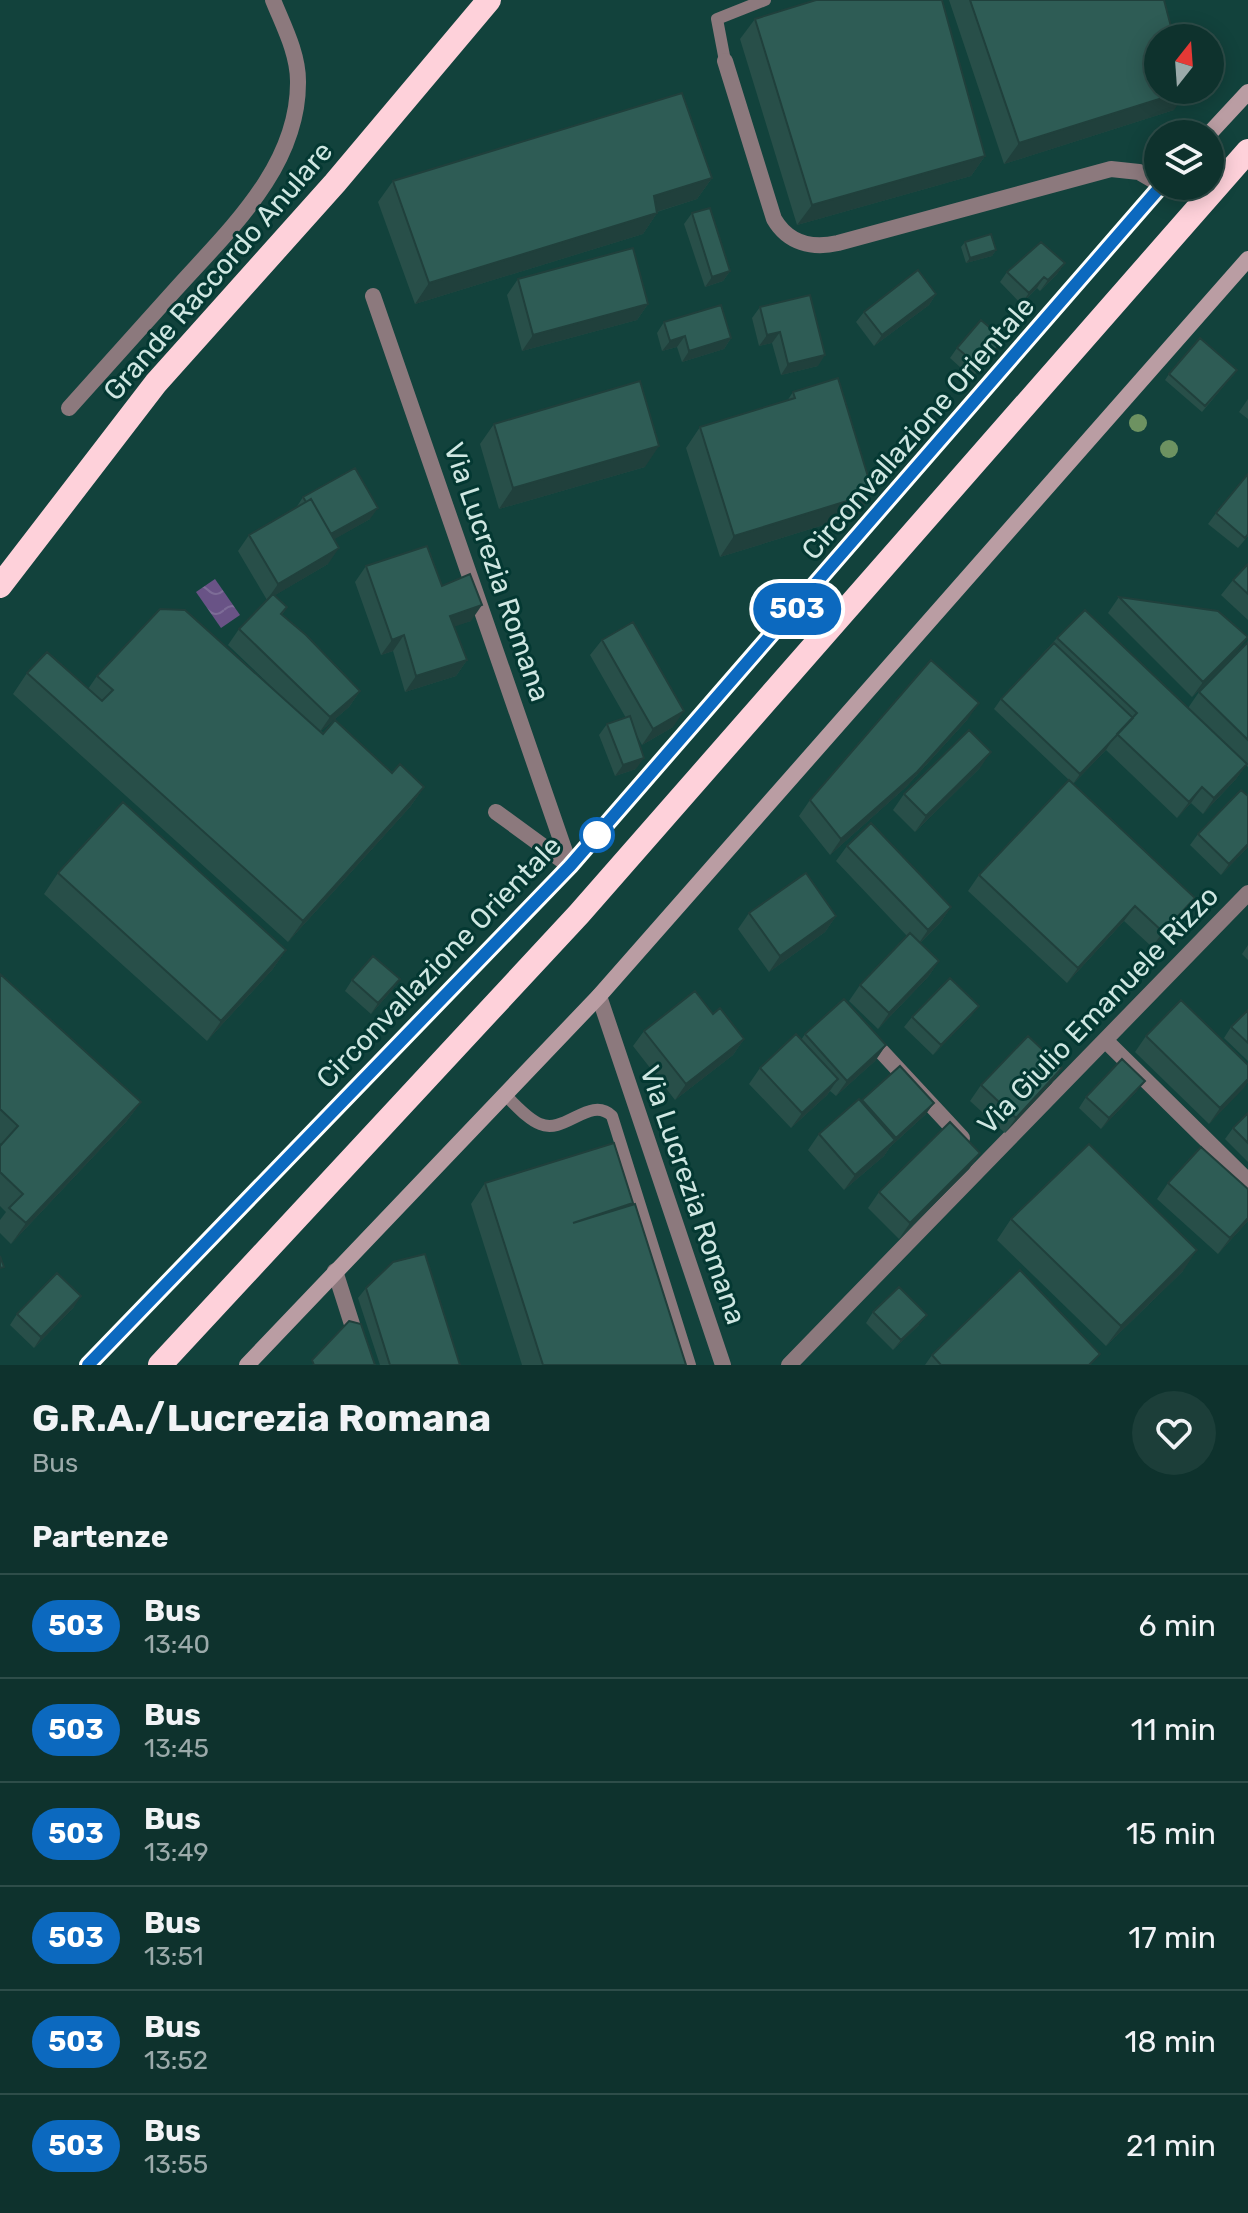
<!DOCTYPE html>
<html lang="it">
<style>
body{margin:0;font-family:Rubik,sans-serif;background:#1c3e39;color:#f1f3f6;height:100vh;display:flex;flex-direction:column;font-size:30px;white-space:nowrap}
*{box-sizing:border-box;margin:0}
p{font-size:26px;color:#9baaaa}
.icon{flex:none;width:44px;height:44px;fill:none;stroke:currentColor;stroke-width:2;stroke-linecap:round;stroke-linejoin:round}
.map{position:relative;height:1365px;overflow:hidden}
.drawer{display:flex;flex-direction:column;background:#0e322d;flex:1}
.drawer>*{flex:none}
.badge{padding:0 16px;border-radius:26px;font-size:28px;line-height:52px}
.needle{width:52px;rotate:17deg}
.buttons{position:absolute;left:1144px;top:24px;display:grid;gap:16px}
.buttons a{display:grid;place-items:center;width:80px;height:80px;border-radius:50%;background:#0e322d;box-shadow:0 4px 20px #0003,0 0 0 2px #2e4d49;font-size:40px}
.map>.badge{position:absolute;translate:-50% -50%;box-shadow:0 0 0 4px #fff}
h2{padding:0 32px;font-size:30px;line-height:72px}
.round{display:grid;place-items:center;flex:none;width:84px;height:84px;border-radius:42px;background:#1c3e39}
.overview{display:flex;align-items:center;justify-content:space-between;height:136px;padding:0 32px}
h1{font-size:38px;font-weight:700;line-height:60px}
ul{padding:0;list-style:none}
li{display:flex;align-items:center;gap:24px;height:104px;padding:0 32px;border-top:2px solid #2e4d49}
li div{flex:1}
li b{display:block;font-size:30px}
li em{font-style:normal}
li .badge{min-width:88px;font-weight:700;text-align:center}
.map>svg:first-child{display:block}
</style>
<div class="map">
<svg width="1248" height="1365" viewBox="0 0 1248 1365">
<defs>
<pattern id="water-waves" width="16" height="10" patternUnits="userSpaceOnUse" patternTransform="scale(2)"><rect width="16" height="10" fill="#695386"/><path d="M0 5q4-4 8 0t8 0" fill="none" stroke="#7d6c97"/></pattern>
</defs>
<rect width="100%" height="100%" fill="#12423c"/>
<!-- water -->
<path fill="url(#water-waves)" d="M215 579 240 615 221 628 196 592Z"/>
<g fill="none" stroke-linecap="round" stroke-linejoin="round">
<!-- lane -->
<path stroke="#8c797d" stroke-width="12" d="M725 61 717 19 765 0
M505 1095C515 1104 527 1119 540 1124 565 1135 590 1095 612 1116L690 1365"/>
<!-- street -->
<path stroke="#8c797d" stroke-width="16" d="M725 61 774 219C788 243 812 249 838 243L1111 169 1139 172 1158 183
M373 296 570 866
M69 408C104 369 139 330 175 290 228 231 299 167 298 81 298 53 283 25 273 0
M496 812 570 866
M599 996 723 1365
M869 1038 962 1138
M1105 1040 1248 1181
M335 1271 365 1365
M789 1365 1248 893"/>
<!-- secondary -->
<path stroke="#ba9da3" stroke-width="16" d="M1209 134 1248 92
M88 1365 570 866 1161 186
M247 1365 599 996 1248 259"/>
<!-- highway -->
<path stroke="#fed1da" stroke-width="24" d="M0 586 156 383 335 183 489 0
M160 1365 579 914 1248 151"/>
</g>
<!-- trees -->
<g fill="#6d9261">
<circle cx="1138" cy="423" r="9"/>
<circle cx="1169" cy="449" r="9"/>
</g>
<!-- wall -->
<path fill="#284f49" d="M949 0H1164L1174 110 1004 164Z
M755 19 985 156 971 176 797 225 740 39Z
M712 178 697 199 657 212V213L643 234 415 304 378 202 393 181Z
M692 213 730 271 723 281 705 287 684 224Z
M965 242 996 250 992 256 966 263 961 247Z
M1065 263 1057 274 1040 291 1037 288 1021 304 1000 282 1007 272Z
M518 279 648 304 637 320 522 351 507 295Z
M936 294 929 305 874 346 856 322 864 312Z
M760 307 818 366 781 375 772 343 759 346 752 318Z
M664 322 731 338 724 349 682 362 677 347 662 351 657 333Z
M957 348 996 350 972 378 950 358Z
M1169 374 1233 375 1202 412 1165 380Z
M793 392 859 514 720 557 686 448 700 427 787 401Z
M1248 399V419L1239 412Z
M494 424 645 467 499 509 480 444Z
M303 497 370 519 334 539 328 564 275 595 287 607 282 615 360 691 349 707 321 731 392 773 424 787 410 807 288 942 13 694 27 673 88 689 97 676 275 690 228 645 239 629 267 600 238 551 249 535 296 508Z
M1216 513 1248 536 1238 548 1208 524Z
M1248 564V620L1221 595 1233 580Z
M366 566 442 586 471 621 454 626 467 660 456 676 405 692 393 651 381 655 355 582Z
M1119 597 1236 653 1192 697 1108 613Z
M1057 638 1188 708 1199 692 1248 642V767L1246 765 1236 779 1203 814 1191 803 1177 818 1106 750 1073 784 1184 914 1152 947 1124 921 1067 983 968 891 979 875 1069 780 994 709 1001 699Z
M602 640 673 727 642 745 636 734V769L615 776 599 735 607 724 626 718 590 655Z
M968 719 906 787 830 855 799 816 810 800Z
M980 768 915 832 893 810 904 794Z
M1198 834 1248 847 1221 875 1190 845Z
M847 846 951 907 940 923 920 943 939 961 928 977 878 1029 849 1001 860 985 907 936 836 861Z
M58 873 286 950 272 970 207 1041 44 894Z
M749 913 836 916 825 932 769 972 738 929Z
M1248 945V960L1242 954Z
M0 974 141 1102 126 1122 11 1244 0 1233V1220L6 1212 0 1206V1146L1 1144 0 1143Z
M400 979 392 990 371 1014 345 991 352 980Z
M979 1006 971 1016 933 1055 904 1027 912 1017Z
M1248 1010V1061L1224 1038 1231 1027Z
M644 1031 744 1039 733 1055 675 1100 633 1046Z
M805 1034 886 1045 875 1061 836 1096 830 1091 827 1095 791 1128 749 1084 760 1068 801 1040Z
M1146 1036 1248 1065V1082L1209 1124 1135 1052Z
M900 1066 926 1114 890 1147 884 1156 844 1190 808 1150 819 1134 861 1101Z
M1062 1068 1051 1084 1005 1133 970 1101 981 1085Z
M1137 1091 1101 1129 1079 1108 1086 1097Z
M1248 1113V1162L1225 1139 1233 1128Z
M980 1153 969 1169 899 1239 868 1208 879 1192Z
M485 1183 632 1205 686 1365H522L471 1204Z
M1168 1183 1248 1189V1221L1218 1254 1157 1199Z
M1011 1219 1183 1271 1106 1346 997 1240Z
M366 1288 460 1365H380L358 1298Z
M74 1307 34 1348 10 1325 17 1314Z
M873 1312 919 1325 893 1350 866 1323Z
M932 1355 1093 1365H925Z"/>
<!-- shaded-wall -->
<path fill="#20403c" d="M1188 90 1174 110 1004 164 1019 143Z
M985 156 971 176 797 225 812 205Z
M712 178 697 199 640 217 654 196Z
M657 213 643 234 415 304 429 283Z
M996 250 992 256 966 263 970 258Z
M1065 263 1057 274 1040 291 1048 280Z
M730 271 723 281 705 287 712 277Z
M1044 277 1037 288 1021 304 1029 293Z
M936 294 929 305 874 346 882 335Z
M648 304 637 320 522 351 533 335Z
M780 332 772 343 759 346 767 335Z
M685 336 677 347 662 351 670 341Z
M731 338 724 349 682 362 689 351Z
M1004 340 996 350 972 378 980 367Z
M825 355 818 366 781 375 788 364Z
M659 446 645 467 499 509 513 488Z
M873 493 859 514 720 557 734 536Z
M378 508 370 519 319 548 326 537Z
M339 548 328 564 267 600 278 584Z
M482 605 471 621 439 632 450 616Z
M404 635 393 651 381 655 392 640Z
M1248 637 1236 653 1192 697 1203 682Z
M467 660 456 676 405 692 416 676Z
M360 691 349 707 319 733 330 717Z
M979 703 968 719 906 787 830 855 841 839Z
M684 711 673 727 642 745 653 729Z
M1113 739 1106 750 1073 784 1080 774Z
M991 752 980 768 915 832 926 816Z
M644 758 636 769 615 776 623 765Z
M1247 764 1236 779 1203 814 1214 798Z
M424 787 410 807 288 942 303 921Z
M1202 787 1191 803 1177 818 1189 802Z
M1248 844V847L1221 875 1229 864Z
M1195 898 1184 914 1152 947 1163 932Z
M1135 906 1124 921 1067 983 1078 968Z
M951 907 940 923 917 946 928 930Z
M836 916 825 932 769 972 780 956Z
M286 950 272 970 207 1041 221 1021Z
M939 961 928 977 878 1029 889 1013Z
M400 979 392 990 371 1014 378 1003Z
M979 1006 971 1016 933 1055 941 1045Z
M744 1039 733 1055 675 1100 686 1084Z
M886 1045 875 1061 836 1096 847 1081Z
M1062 1068 1051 1084 1005 1133 1016 1118Z
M838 1079 827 1095 791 1128 802 1113Z
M1248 1079V1082L1244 1088 1209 1124 1220 1108Z
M1145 1081 1137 1091 1101 1129 1109 1118Z
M141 1102 126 1122 11 1244 26 1223Z
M934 1103 926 1114 890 1147 884 1156 844 1190 855 1175 894 1141Z
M980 1153 969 1169 899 1239 910 1223Z
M1248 1218V1221L1218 1254 1230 1238Z
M1197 1250 1183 1271 1106 1346 1121 1326Z
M81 1296 74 1307 34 1348 41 1337Z
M927 1315 919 1325 893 1350 901 1340Z"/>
<!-- building -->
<path fill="#2e5c55" stroke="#20403c" stroke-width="2" d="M816 0H942L985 156 812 205 755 19Z
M970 0H1164L1174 38H1158V90H1188L1019 143Z
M682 93 712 178 654 196 657 213 429 283 393 181Z
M710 208 730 271 712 277 692 213Z
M991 234 996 250 970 258 965 242Z
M1041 242 1065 263 1048 280 1044 277 1029 293 1007 272Z
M633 248 648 304 533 335 518 279Z
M918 270 936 294 882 335 864 312Z
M810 295 825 355 788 364 780 332 767 335 760 307Z
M721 305 731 338 689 351 685 336 670 341 664 322Z
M981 320 1004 340 980 367 957 348Z
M1200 338 1237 370 1205 406 1169 374Z
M838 378 873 493 734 536 700 427 795 398 793 392Z
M640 381 659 446 513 488 494 424Z
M355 468 378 508 331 534 311 499 306 502 303 497Z
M1248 474V534L1245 538 1216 513Z
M311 499 339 548 278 584 249 535Z
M427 546 442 586 470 574 482 605 450 616 467 660 416 676 404 635 392 640 366 566Z
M1248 564V594L1233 580Z
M273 594 287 607 281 614 306 635 360 691 330 717 239 629Z
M1119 597 1218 611 1248 637 1203 682Z
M160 609 185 610 323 734 335 720 392 773 400 764 424 787 303 921 27 673 47 652 102 701 113 690 97 676Z
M1085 610 1247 764 1214 798 1202 787 1189 802 1117 734 1137 713 1057 638Z
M633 622 684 711 653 729 602 640Z
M1248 642V740L1199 692Z
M1054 643 1133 718 1080 774 1001 699Z
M931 660 979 703 917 772 841 839 810 800Z
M630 716 644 758 623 765 607 724Z
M969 730 991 752 926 816 904 794Z
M1069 780 1195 898 1163 932 1135 906 1078 968 979 875Z
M1241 790 1248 796V844L1229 864 1198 834Z
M123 802 286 950 221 1021 58 873Z
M871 823 951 907 928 930 847 846Z
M806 873 836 916 780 956 749 913Z
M910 933 939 961 889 1013 860 985Z
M373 956 400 979 378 1003 352 980Z
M0 974 141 1102 26 1223 9 1208 23 1194 0 1172V1146L18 1126 0 1109Z
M950 978 979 1006 941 1045 912 1017Z
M695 991 713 1014 720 1008 744 1039 686 1084 644 1031Z
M844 999 886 1045 847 1081 805 1034Z
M1181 1000 1248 1065V1079L1220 1108 1146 1036Z
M1248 1010V1043L1231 1027Z
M796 1034 838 1079 802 1113 760 1068Z
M1028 1036 1062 1068 1016 1118 981 1085Z
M1122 1059 1145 1081 1109 1118 1086 1097Z
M900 1066 934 1103 896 1138 862 1100Z
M859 1099 895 1140 855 1175 819 1134Z
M1248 1113V1143L1233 1128Z
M950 1122 980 1153 910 1223 879 1192Z
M614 1143 633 1203 573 1223 635 1204 686 1365H543L485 1183Z
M1089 1144 1197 1250 1121 1326 1011 1219Z
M1201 1147 1248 1189V1218L1230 1238 1168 1183Z
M425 1254 460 1365H390L366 1288 393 1262Z
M0 1256 4 1267 0 1268Z
M1020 1270 1100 1354 1089 1365H941L932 1355Z
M57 1273 81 1296 41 1337 17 1314Z
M899 1287 927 1315 901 1340 873 1312Z
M349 1321 361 1324 375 1365H314L312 1360Z"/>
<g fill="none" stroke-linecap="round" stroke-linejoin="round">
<!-- line casing -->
<g stroke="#fff" stroke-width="18">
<path id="line" d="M88 1365 570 866 1161 186"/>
</g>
<!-- line -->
<use href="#line" stroke="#0c69bf" stroke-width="12"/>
</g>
<!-- markers -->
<circle fill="#fff" stroke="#0c69bf" stroke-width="4" cx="597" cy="835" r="16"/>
<g text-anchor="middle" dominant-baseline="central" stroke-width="6" stroke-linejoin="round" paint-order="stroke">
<!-- street labels -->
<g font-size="28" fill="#cfe7e2" stroke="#043832">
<text transform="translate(218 271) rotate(-49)">Grande Raccordo Anulare</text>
<text transform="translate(918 428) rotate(-49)">Circonvallazione Orientale</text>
<text transform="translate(497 572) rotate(71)">Via Lucrezia Romana</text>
<text transform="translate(439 962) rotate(-46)">Circonvallazione Orientale</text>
<text transform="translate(1098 1010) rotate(-46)">Via Giulio Emanuele Rizzo</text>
<text transform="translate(693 1195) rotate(71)">Via Lucrezia Romana</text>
</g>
</g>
</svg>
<div class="buttons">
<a><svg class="needle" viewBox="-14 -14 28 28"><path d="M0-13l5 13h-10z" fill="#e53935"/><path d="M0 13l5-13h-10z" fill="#9baaaa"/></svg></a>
<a><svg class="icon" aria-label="layers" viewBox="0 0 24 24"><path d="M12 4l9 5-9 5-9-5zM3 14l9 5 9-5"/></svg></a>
</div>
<b class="badge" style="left:797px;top:609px;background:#0c69bf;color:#fff">503</b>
</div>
<section class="drawer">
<div class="overview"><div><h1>G.R.A./Lucrezia Romana</h1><p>Bus</p></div><a class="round"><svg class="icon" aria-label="heart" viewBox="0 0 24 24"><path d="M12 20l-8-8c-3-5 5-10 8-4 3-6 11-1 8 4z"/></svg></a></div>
<h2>Partenze</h2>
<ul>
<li><span class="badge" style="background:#0c69bf;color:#fff">503</span><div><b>Bus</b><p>13:40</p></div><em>6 min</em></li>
<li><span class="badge" style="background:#0c69bf;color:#fff">503</span><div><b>Bus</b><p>13:45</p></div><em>11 min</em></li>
<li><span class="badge" style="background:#0c69bf;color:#fff">503</span><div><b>Bus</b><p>13:49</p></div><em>15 min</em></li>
<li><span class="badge" style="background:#0c69bf;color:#fff">503</span><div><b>Bus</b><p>13:51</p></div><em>17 min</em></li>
<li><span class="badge" style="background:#0c69bf;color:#fff">503</span><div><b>Bus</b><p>13:52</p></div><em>18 min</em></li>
<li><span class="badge" style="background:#0c69bf;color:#fff">503</span><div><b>Bus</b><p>13:55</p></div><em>21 min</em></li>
</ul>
</section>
